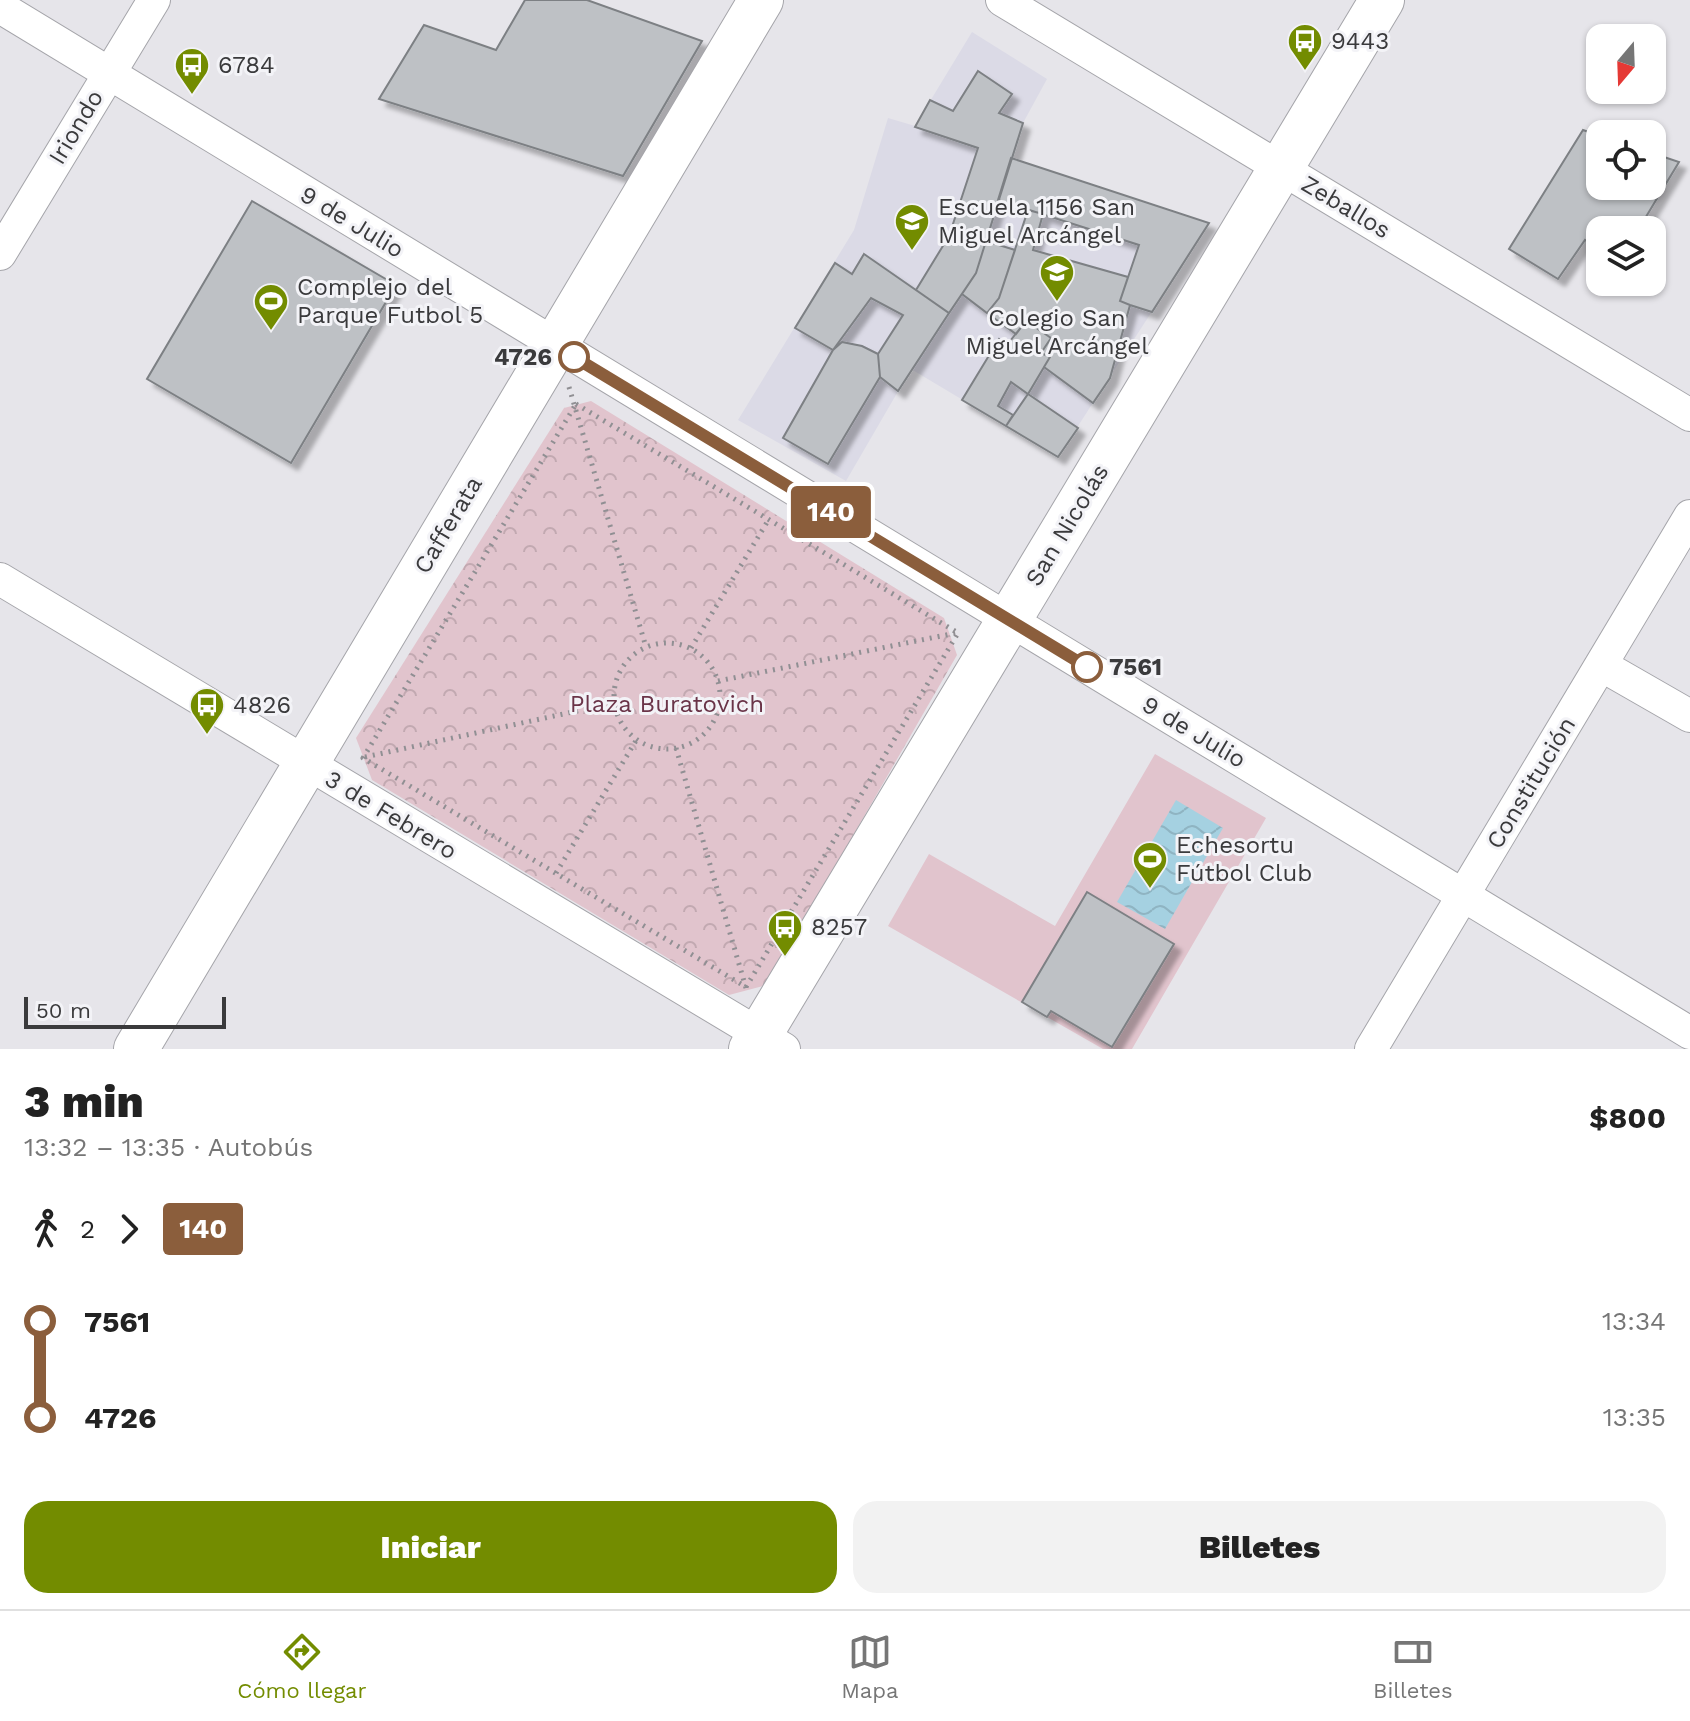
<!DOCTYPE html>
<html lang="es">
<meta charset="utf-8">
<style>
body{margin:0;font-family:"Work Sans",sans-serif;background:#f2f2f2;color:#222;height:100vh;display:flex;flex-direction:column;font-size:30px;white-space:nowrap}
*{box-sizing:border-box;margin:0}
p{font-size:26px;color:#767676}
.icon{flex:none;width:44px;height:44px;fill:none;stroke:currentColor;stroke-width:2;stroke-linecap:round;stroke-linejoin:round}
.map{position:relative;height:1049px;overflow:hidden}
.drawer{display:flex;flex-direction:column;background:#fff;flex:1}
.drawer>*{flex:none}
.badge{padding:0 16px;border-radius:6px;font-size:28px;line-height:52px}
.needle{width:52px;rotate:199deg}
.fabs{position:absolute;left:1586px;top:24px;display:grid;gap:16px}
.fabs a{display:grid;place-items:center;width:80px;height:80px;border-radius:16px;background:#fff;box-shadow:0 2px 6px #0004;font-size:40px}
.scale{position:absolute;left:24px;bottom:20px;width:202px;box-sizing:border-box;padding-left:8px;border:4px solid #3a3a3c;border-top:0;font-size:22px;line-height:28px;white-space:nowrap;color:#3a3a3c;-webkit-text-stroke:6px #f3f3f7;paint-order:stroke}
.map>.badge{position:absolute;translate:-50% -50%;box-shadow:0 0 0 4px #fff}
.legs{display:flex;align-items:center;gap:12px;height:88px;padding:0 24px;font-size:26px}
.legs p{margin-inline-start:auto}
.headline{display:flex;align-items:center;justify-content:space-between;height:136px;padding:0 24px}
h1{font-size:44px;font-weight:800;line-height:60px}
.action{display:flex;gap:16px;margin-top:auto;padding:16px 24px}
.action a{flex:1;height:92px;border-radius:24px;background:#738c00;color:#fff;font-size:32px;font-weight:800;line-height:92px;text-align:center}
.action a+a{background:#f2f2f2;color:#222}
ul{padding:0 24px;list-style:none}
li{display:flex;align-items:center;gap:28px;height:96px;font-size:30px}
li i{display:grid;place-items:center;width:12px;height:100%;margin:0 10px;background:currentColor}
li i::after{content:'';width:20px;height:20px;margin:-10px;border:6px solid;border-radius:50%;background:#fff}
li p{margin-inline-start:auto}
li:first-child i{background:linear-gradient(#0000 50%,currentColor 0)}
li:last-child i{background:linear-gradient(currentColor 50%,#0000 0)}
.tabs{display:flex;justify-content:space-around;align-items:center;height:112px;border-top:2px solid #e0e0e0;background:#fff;font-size:22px;color:#767676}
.tabs a{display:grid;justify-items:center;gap:4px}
.tabs .selected{color:#738c00}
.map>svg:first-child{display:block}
</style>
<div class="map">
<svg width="1690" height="1049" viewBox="0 0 1690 1049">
<defs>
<pattern id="park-crowns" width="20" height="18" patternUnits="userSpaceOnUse" patternTransform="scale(2)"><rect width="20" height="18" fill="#e1c4cd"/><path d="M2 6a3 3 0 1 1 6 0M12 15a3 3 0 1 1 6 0" fill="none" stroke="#c2a9b1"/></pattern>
<pattern id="water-waves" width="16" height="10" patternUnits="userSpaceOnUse" patternTransform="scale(2)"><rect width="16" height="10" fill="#a5d1e1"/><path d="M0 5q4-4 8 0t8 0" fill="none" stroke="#8fb4c2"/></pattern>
<filter id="shadow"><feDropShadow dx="7" dy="7" stdDeviation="2" flood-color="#0004"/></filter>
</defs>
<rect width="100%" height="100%" fill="#e6e5ea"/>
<!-- built -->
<path fill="#dbdae6" d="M972 32 1047 79 1023 123 1011 158 1209 223 1058 457 911 369 846 481 738 420 854 230 888 118 915 126Z"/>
<!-- park -->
<path fill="url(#park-crowns)" d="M591 401 944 618 957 655 767 985 729 995 372 780 356 738 564 408Z"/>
<!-- pitch -->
<path fill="#e1c4cd" d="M1155 754 1266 818 1132 1049H1103L888 926 929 854 1055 926Z"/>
<!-- water -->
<path fill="url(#water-waves)" d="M1176 800 1223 828 1165 929 1117 902Z"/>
<!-- building -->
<path fill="#bec1c5" stroke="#7d8084" stroke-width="2" filter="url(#shadow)" d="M525 0H587L702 41 623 176 379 99 424 25 496 50Z
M978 71 1012 94 999 113 1023 123 976 273 949 313 916 290 949 236 978 148 915 127 930 100 953 111Z
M1583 130 1600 136V186H1652V153L1679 162 1638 230H1600V250L1585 240 1558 279 1509 249Z
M1011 158 1209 223 1152 312 1130 305 1120 301 1139 245 998 200Z
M252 201 396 285 291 463 147 379Z
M1028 210 1043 214 1033 250 1128 277 1120 301 1130 305 1110 378 1093 403 1044 367 1050 357 1041 353 1051 338 1026 321 1016 334 987 313 999 298Z
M986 241 1015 250 999 298 987 313 962 294 976 273Z
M864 254 949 313 898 391 880 377 878 354 903 315 871 298 833 350 795 328 835 263 852 274Z
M1026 321 1051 338 1041 353 1050 357 1028 394 1011 382 998 406 1013 415 1006 426 962 400 999 339 1006 346Z
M842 342 862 346 878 354 880 377 828 464 783 438 833 350Z
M1028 394 1078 428 1058 457 1006 426Z
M1087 892 1174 944 1112 1047 1051 1011 1047 1017 1022 1002Z"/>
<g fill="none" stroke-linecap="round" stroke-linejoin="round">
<!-- street casing -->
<g stroke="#a5a5aa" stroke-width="34">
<path id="street" d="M1002 0 1690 415
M0 7 1690 1033
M0 254 154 0
M0 579 784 1049
M1601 665 1690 716
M1371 1049 1690 516"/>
</g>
<!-- secondary casing -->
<g stroke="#a5a5aa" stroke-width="46">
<path id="secondary" d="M136 1049 761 0
M751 1049 1382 0"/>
</g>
<!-- path -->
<path stroke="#908f93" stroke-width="5" stroke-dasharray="2 6" stroke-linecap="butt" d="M569 387 646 647
M576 404 958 633 746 987 363 758Z
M614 696a53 53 0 1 1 106 0a53 53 0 1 1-106 0Z
M691 648 769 519
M718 681 956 633
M676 748 746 988
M365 757 614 703
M556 873 637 739"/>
<!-- street -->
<use href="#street" stroke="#fff" stroke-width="32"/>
<!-- secondary -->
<use href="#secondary" stroke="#fff" stroke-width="44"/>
</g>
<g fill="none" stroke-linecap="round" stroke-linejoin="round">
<!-- line-1 casing -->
<g stroke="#fff" stroke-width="18">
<path id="line-1" d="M574 357 1087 667"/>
</g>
<!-- line-1 -->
<use href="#line-1" stroke="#8b5e3c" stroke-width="12"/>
</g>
<!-- icons -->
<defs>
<g id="bus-pin" transform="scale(1.8)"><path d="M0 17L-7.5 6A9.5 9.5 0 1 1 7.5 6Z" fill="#738c00" stroke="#f3f3f7"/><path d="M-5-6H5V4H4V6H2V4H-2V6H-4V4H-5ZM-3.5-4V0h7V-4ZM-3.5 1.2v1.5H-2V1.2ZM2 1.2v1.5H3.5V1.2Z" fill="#fff"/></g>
<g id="school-pin" transform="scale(1.8)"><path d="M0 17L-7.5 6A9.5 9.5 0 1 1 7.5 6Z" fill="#738c00" stroke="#f3f3f7"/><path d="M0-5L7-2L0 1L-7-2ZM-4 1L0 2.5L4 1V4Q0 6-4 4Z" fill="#fff"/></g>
<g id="stadium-pin" transform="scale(1.8)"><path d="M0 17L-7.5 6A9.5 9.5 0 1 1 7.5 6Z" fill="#738c00" stroke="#f3f3f7"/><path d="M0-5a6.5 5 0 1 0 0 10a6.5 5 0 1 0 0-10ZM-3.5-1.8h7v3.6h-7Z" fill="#fff"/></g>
</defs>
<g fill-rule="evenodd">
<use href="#bus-pin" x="1305" y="41"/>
<use href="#bus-pin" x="192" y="65"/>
<use href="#school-pin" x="912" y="221"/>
<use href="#school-pin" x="1057" y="272"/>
<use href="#stadium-pin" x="271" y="301"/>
<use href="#bus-pin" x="207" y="705"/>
<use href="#stadium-pin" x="1150" y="859"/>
<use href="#bus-pin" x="785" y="927"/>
</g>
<!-- markers -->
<g fill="#fff" stroke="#8b5e3c" stroke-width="4">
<circle cx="574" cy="357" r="14"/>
<circle cx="1087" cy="667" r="14"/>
</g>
<g text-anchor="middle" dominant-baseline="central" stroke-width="6" stroke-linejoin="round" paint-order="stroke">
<!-- poi labels -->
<g font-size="24" fill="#3a3a3c" stroke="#f3f3f7" text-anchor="start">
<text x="1331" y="41">9443</text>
<text x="218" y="65">6784</text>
<text x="938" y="207">Escuela 1156 San<tspan x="938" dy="28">Miguel Arcángel</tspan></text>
<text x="297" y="287">Complejo del<tspan x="297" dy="28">Parque Futbol 5</tspan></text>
<text x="1057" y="318" text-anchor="middle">Colegio San<tspan x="1057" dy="28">Miguel Arcángel</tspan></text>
<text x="233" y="705">4826</text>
<text x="1176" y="845">Echesortu<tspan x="1176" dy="28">Fútbol Club</tspan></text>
<text x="811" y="927">8257</text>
</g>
<!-- street labels -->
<g font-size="24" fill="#3a3a3c" stroke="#f3f3f7">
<text transform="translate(76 127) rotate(-59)">Iriondo</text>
<text transform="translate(1346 207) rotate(31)">Zeballos</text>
<text transform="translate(352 222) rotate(31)">9 de Julio</text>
<text transform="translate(448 525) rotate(-59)">Cafferata</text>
<text transform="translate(1067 525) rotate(-59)">San Nicolás</text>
<text transform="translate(1194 732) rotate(31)">9 de Julio</text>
<text transform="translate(1531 783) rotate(-59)">Constitución</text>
<text transform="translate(391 815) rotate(31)">3 de Febrero</text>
</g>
<!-- stop labels -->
<g font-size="24" font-weight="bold" fill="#3a3a3c" stroke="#f3f3f7" text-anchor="end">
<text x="552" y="357">4726</text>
<text x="1109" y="667" text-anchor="start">7561</text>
</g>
<!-- park labels -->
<g font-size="24" fill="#6a3448" stroke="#f3f3f7">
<text x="667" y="704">Plaza Buratovich</text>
</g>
</g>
</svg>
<div class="fabs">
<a><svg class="needle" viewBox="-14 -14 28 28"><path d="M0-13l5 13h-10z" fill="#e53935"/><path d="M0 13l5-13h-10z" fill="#767676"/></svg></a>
<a><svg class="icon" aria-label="locate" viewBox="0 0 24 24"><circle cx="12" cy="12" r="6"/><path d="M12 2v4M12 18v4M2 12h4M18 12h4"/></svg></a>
<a><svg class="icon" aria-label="layers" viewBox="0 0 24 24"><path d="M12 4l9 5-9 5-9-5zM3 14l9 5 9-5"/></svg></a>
</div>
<div class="scale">50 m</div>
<b class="badge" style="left:831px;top:512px;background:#8b5e3c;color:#fff">140</b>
</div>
<section class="drawer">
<div class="headline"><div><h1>3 min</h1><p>13:32 – 13:35 · Autobús</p></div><b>$800</b></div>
<div class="legs"><svg class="icon" aria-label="walk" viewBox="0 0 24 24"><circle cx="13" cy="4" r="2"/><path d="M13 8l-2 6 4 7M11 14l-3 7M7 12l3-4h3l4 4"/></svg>2<svg class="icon" aria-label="forward" viewBox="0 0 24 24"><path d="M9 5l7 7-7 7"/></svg><b class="badge" style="background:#8b5e3c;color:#fff">140</b></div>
<ul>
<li><i style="color:#8b5e3c"></i><b>7561</b><p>13:34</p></li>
<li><i style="color:#8b5e3c"></i><b>4726</b><p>13:35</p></li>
</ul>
<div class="action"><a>Iniciar</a><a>Billetes</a></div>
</section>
<nav class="tabs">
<a class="selected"><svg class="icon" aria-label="directions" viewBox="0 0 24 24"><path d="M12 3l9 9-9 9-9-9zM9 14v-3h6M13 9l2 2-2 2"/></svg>Cómo llegar</a>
<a><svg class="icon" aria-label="map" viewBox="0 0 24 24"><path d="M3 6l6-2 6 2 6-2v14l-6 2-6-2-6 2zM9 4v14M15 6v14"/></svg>Mapa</a>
<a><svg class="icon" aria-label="tickets" viewBox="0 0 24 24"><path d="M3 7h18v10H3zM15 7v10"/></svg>Billetes</a>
</nav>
